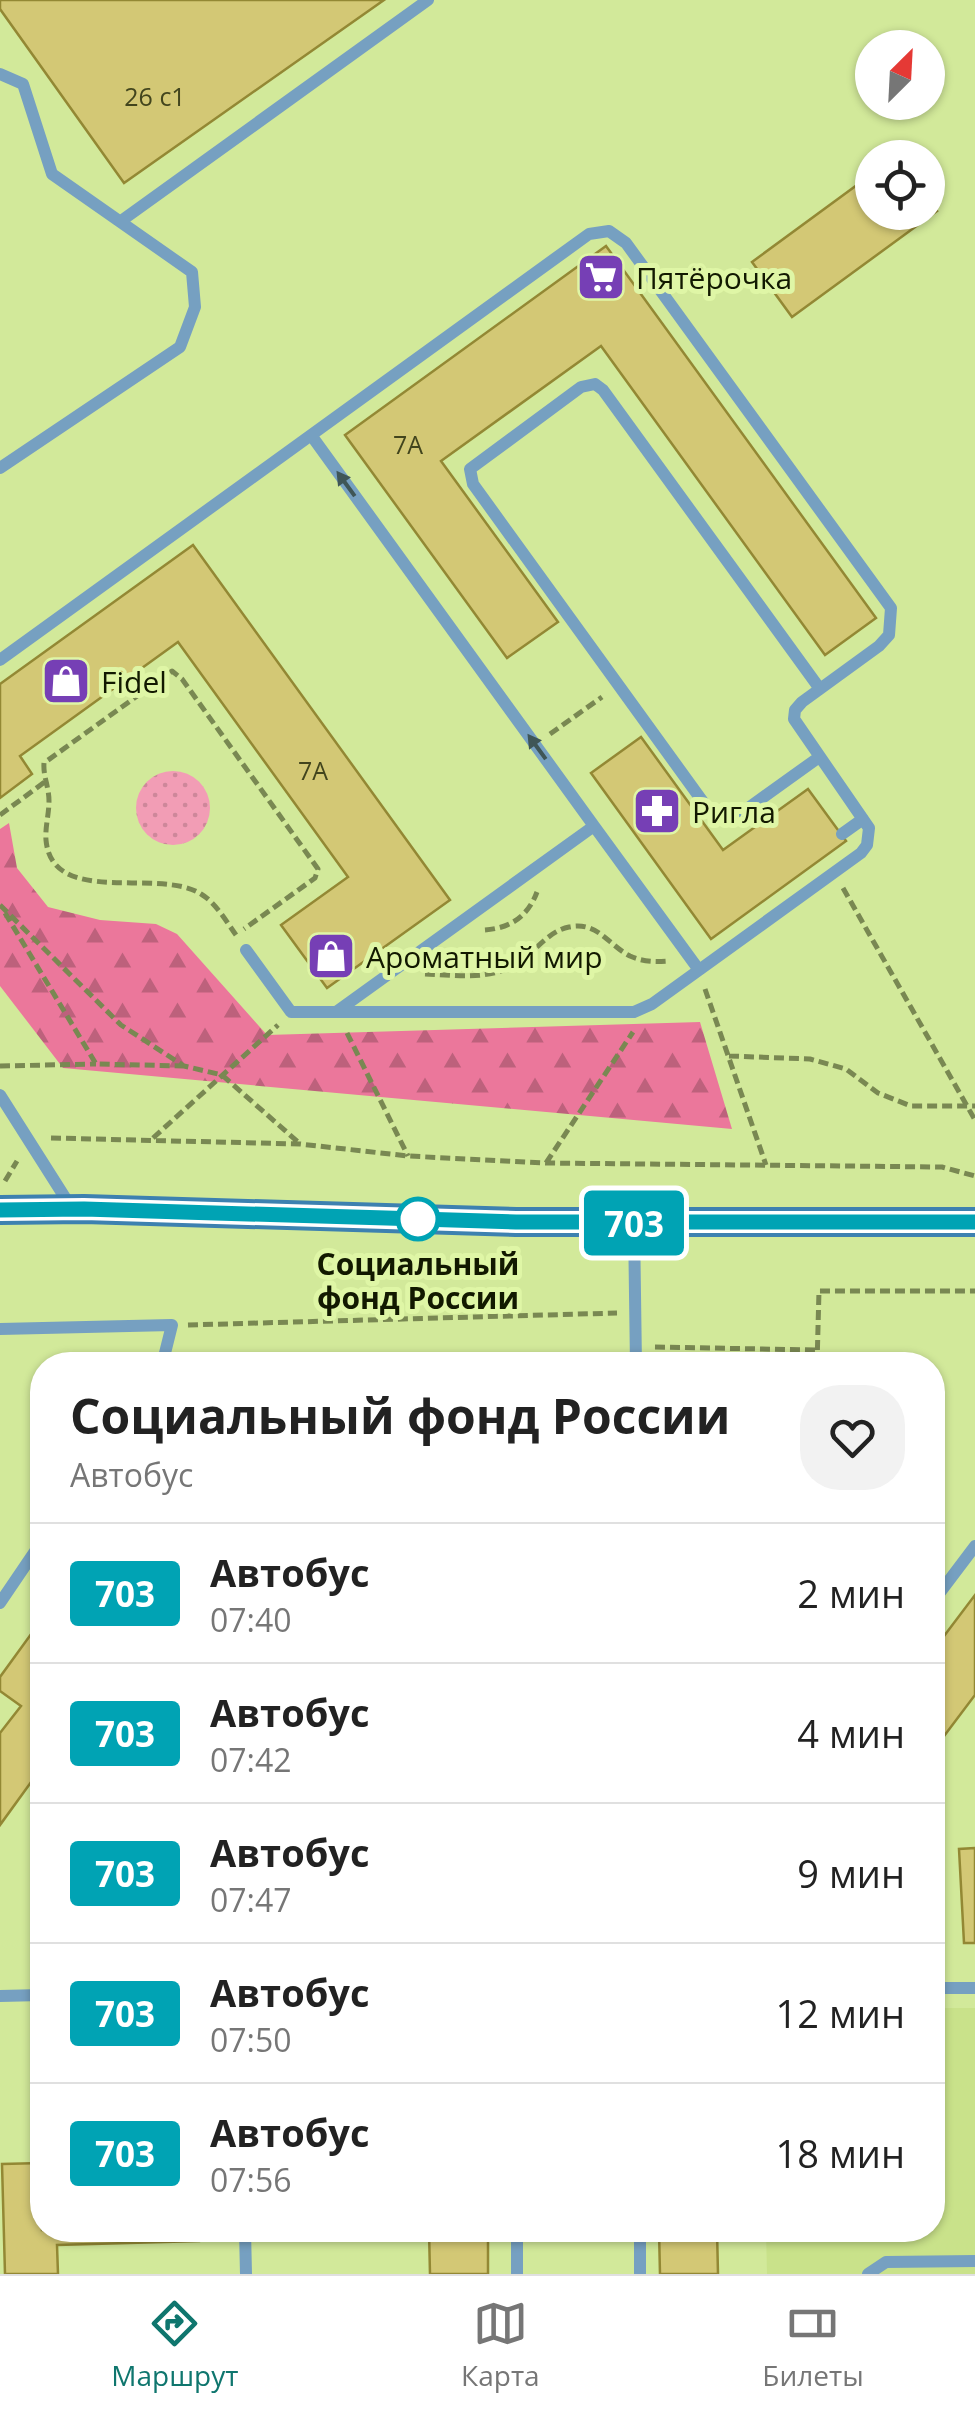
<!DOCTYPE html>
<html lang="ru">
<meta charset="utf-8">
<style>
body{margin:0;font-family:"Open Sans",sans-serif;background:#f2f2f2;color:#222;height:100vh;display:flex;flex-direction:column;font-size:38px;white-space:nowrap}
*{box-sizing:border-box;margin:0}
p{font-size:32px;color:#767676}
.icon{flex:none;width:55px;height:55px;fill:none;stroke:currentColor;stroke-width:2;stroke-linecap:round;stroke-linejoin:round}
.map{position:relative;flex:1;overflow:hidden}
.sheet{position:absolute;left:30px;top:1352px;width:915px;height:890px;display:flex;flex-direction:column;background:#fff;border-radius:40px;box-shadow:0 2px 8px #0004}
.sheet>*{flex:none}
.badge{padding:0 20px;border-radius:8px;font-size:35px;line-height:65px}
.needle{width:65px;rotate:24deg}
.controls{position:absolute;left:855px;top:30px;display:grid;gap:20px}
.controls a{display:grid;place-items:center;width:90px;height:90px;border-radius:50%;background:#fff;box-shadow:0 2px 8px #0004;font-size:50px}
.map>.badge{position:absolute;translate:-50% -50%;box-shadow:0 0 0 5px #fff}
.round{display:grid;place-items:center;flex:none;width:105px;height:105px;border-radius:40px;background:#f2f2f2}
.overview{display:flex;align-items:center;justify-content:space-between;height:170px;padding:0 40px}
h1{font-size:48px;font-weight:700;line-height:75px}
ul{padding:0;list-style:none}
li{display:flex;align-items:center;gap:30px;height:140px;padding:0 40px;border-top:2px solid #e0e0e0}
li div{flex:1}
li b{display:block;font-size:38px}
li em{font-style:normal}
li .badge{min-width:110px;font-weight:700;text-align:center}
.menu{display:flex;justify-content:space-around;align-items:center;height:140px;border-top:2px solid #e0e0e0;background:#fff;font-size:28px;color:#767676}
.menu a{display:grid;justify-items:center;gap:5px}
.menu .current{color:#0f766e}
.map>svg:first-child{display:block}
</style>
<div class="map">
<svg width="975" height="2274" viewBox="0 0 975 2274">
<defs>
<pattern id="forest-firs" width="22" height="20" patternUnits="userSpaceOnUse" patternTransform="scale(2.5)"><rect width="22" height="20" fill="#eb779b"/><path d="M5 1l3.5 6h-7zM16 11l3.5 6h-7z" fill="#bd617c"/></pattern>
<pattern id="park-dots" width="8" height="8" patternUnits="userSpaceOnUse" patternTransform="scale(2.5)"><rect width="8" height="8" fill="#f29db5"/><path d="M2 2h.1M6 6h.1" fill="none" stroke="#ce879a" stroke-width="1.8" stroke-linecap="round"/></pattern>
</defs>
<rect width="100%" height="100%" fill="#d2e99a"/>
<!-- built -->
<path fill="#c9e28a" d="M933 2008H975V2274H767L766 2230H932Z"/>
<!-- forest -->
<path fill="url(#forest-firs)" d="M9 823 17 868 48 907 100 920 156 924 177 934 267 1035 700 1022 732 1129 63 1068 0 986V829Z"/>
<!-- park -->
<path fill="url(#park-dots)" d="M136 808a37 37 0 1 1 74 0a37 37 0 1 1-74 0Z"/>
<!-- building -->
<path fill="#d3c875" stroke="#938834" stroke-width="2.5" d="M0 0H384L124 183 0 9Z
M872 174V212H928V199L937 211 792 317 752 262Z
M606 246 876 618 825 655 601 346 441 461 558 622 507 658 345 435Z
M193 545 450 900 327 988 281 925 348 877 178 642 20 756 32 774 0 798V684Z
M641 737 723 850 808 789 846 841 711 939 591 773Z
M809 1358V1365H645V1359Z
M975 1595V1695L932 1752V1652Z
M42 1619V1711L37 1718 42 1722V1767L0 1825V1733L21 1706 0 1691V1677Z
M975 1848V1943H964L959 1849Z
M42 2163V2230H199V2241L57 2245 58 2274H5L2 2164Z
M429 2230H488V2274H430Z
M659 2230H717L718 2274H660Z"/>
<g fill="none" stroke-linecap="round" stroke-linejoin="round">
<!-- path -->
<path stroke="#798852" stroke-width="5" stroke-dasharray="10 5" stroke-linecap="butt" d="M550 734 602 697
M0 815 46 781
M843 888 975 1120
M0 905 121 1025 184 1066 222 1075 298 1142
M5 913 96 1064 184 1066
M485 930C511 928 528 916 537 892
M236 935C226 921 216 903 201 894 159 867 52 908 46 840 45 827 49 814 49 801 49 787 43 776 44 763L172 671 182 679 318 869 315 878 244 929
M425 974C456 975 490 981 518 963 535 952 548 931 569 927 598 921 608 945 630 956 643 962 655 962 669 961
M705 989 766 1165
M347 1033 408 1156
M729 1056 810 1059 846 1069 878 1093 911 1106H975
M0 1066 96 1064
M51 1138 300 1144 408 1156 546 1163 942 1167 975 1176
M153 1138 278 1025
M546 1163 633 1032
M5 1181 17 1161
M188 1325 617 1313
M655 1347 817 1350
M817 1365 819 1291H975"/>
<!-- service -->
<path stroke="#76a0c1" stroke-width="12" d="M0 74 23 84 52 174 192 272 195 307 180 347 0 468
M121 221 428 0
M311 435 594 826
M0 660 589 234 609 231 626 243 891 608 889 635 879 646 802 702 795 710 794 719 869 828 867 845 861 853 652 1004 634 1012H291L246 950
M818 758 733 819 725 820 711 813 473 484 470 469 581 387 595 384 603 390 820 689
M842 834 863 819
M336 1012 594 826 699 970
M0 1095 71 1207
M634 1223 636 1365
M0 1329 172 1325 162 1365
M0 1603 42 1541
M932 1603 975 1546
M932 1988H975
M0 1996 42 1995
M245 2230 246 2274
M517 2230V2274
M640 2230V2274
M868 2274 886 2262 975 2261"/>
<!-- secondary -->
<path stroke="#3d81b0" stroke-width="30" d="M0 1210 84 1209 516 1222H975"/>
</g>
<!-- one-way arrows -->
<defs><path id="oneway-solid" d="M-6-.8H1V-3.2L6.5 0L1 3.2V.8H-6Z" transform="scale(2.5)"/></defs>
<g fill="#3f5657">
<use href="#oneway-solid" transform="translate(346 484) rotate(-126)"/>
<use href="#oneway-solid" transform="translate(537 747) rotate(-126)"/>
</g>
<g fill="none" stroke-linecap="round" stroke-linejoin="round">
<!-- line casing -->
<g stroke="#fff" stroke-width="22">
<path id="line" d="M0 1210 84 1209 516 1222H975"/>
</g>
<!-- line -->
<use href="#line" stroke="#00a3b4" stroke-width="15"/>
</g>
<!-- icons -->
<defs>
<g id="supermarket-square" transform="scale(2.5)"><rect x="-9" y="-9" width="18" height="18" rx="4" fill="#763fb5" stroke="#dff6a6"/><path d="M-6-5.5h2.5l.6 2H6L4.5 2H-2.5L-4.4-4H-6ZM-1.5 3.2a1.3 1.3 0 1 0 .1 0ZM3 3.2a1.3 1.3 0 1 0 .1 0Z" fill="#fff"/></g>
<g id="shop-square" transform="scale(2.5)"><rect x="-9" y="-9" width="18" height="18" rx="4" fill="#763fb5" stroke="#dff6a6"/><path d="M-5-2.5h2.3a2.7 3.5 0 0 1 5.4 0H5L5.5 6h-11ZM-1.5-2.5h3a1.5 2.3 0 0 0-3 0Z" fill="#fff"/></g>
<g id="pharmacy-square" transform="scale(2.5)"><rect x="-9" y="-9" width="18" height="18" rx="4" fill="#763fb5" stroke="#dff6a6"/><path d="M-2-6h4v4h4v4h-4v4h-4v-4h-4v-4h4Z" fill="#fff"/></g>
</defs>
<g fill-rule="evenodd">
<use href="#supermarket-square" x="601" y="277"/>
<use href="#shop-square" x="66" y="681"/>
<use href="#pharmacy-square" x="657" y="811"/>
<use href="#shop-square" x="331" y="956"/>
</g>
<!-- markers -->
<circle fill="#fff" stroke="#00a3b4" stroke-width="5" cx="418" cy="1219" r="20"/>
<g text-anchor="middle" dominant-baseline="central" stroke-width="10" stroke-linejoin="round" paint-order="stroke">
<!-- number labels -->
<g font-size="25" fill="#42451d">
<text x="155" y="96">26 с1</text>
<text x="408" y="444">7А</text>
<text x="313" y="770">7А</text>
</g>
<!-- poi labels -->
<g font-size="30" fill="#121900" stroke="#dff6a6" text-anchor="start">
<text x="636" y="277">Пятёрочка</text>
<text x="101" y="681">Fidel</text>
<text x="692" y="811">Ригла</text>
<text x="366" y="956">Ароматный мир</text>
</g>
<!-- stop labels -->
<g font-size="30" font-weight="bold" fill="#121900" stroke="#dff6a6">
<text x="418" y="1263">Социальный<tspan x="418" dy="34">фонд России</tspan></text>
</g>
</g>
</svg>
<div class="controls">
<a><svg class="needle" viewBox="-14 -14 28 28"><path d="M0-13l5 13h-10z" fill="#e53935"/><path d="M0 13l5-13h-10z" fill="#767676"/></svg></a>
<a><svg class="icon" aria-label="locate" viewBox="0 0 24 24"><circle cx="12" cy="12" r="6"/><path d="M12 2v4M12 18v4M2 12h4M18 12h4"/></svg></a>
</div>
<b class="badge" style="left:634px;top:1223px;background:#00a3b4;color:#fff">703</b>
<section class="sheet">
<div class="overview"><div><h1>Социальный фонд России</h1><p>Автобус</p></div><a class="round"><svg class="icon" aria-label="heart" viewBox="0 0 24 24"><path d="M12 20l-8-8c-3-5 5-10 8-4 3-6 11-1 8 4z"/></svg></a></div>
<ul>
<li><span class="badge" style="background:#00a3b4;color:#fff">703</span><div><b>Автобус</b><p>07:40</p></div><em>2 мин</em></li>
<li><span class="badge" style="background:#00a3b4;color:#fff">703</span><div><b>Автобус</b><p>07:42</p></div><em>4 мин</em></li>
<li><span class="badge" style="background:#00a3b4;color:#fff">703</span><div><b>Автобус</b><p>07:47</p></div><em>9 мин</em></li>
<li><span class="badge" style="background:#00a3b4;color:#fff">703</span><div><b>Автобус</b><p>07:50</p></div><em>12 мин</em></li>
<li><span class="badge" style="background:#00a3b4;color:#fff">703</span><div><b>Автобус</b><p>07:56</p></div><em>18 мин</em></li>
</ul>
</section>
</div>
<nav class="menu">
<a class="current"><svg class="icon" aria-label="directions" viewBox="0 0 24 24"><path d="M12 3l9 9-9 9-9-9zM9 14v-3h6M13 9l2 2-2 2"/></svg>Маршрут</a>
<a><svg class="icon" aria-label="map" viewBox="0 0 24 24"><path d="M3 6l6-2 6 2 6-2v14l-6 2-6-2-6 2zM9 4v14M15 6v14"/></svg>Карта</a>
<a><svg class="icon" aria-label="tickets" viewBox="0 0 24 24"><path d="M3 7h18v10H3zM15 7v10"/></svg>Билеты</a>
</nav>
